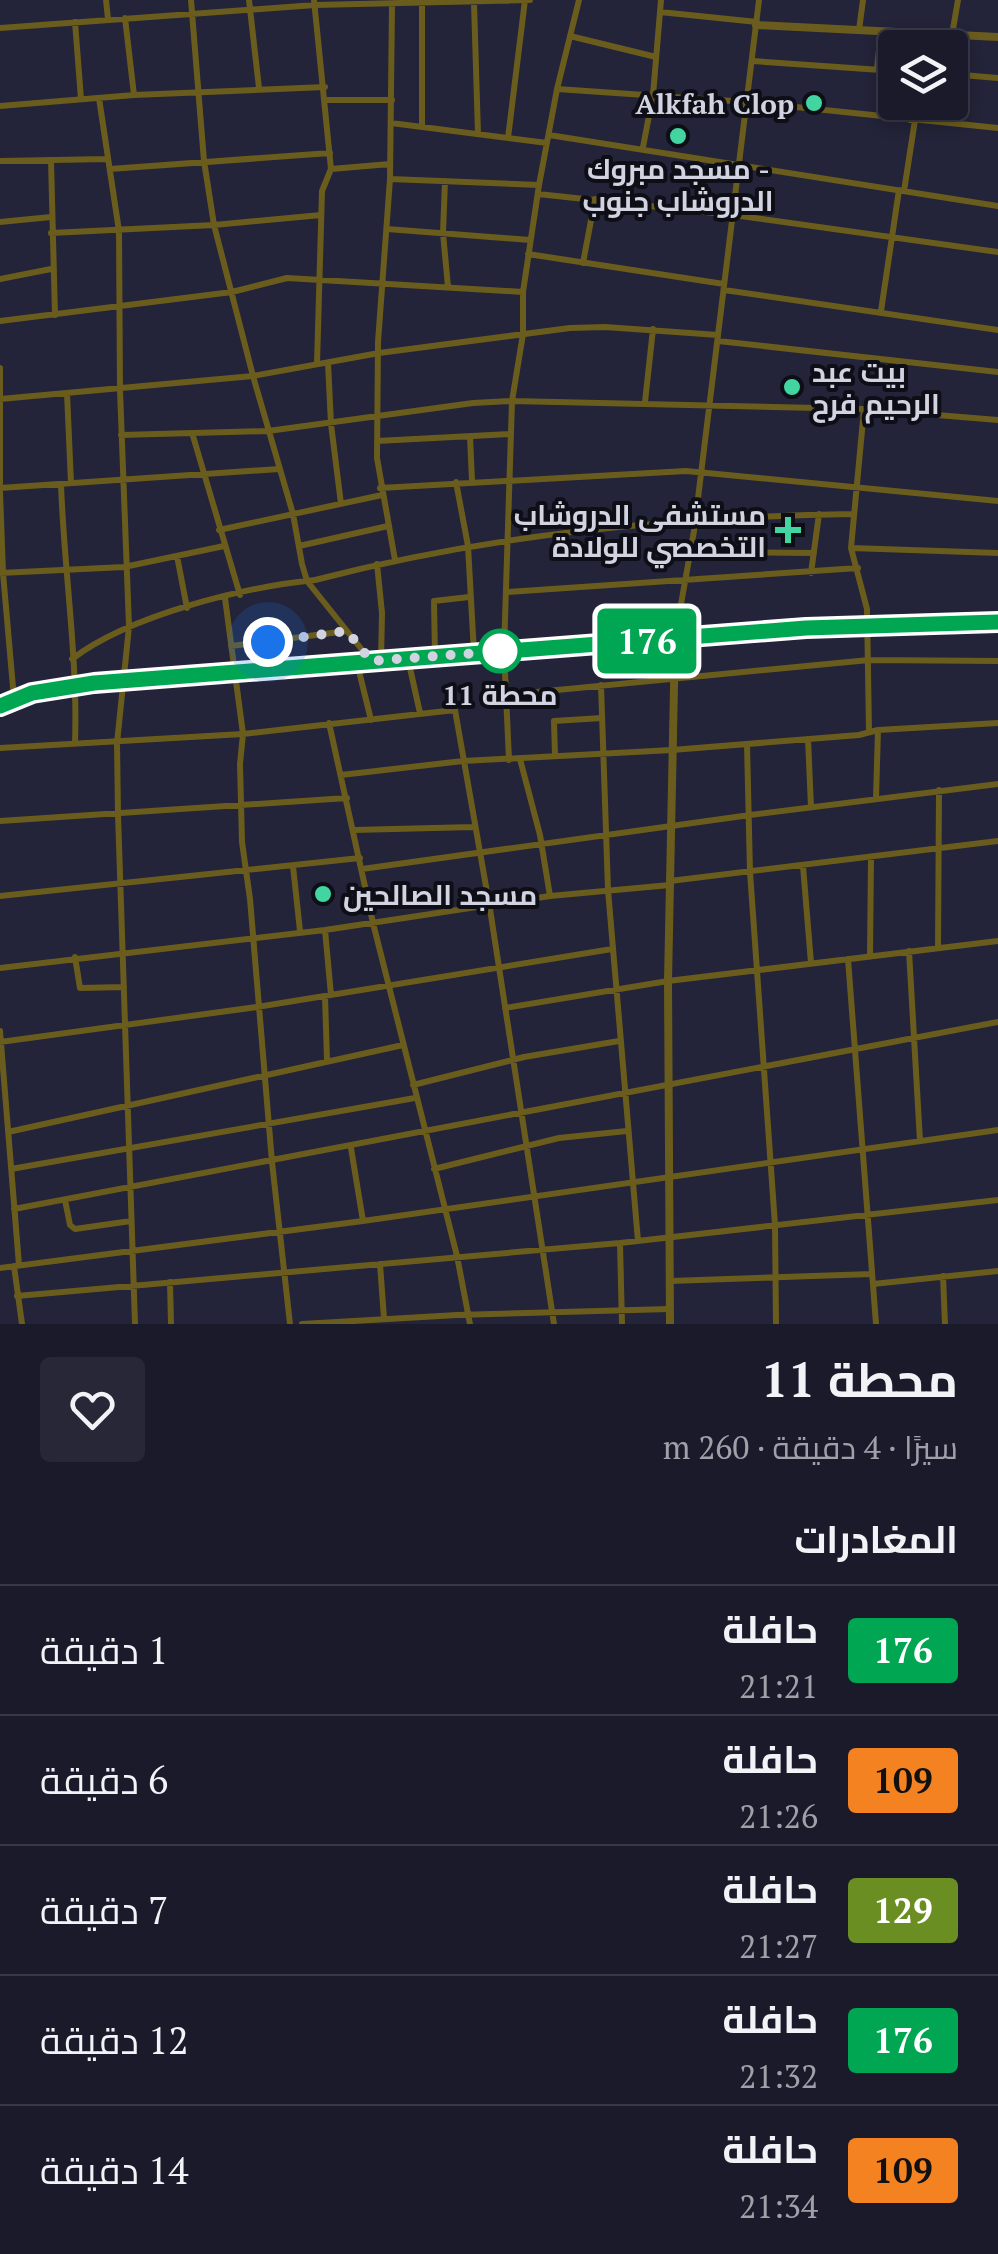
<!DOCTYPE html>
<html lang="ar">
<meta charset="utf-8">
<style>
body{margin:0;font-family:"PT Serif",Cairo,serif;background:#272737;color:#f1f3f6;direction:rtl;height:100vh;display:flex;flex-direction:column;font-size:38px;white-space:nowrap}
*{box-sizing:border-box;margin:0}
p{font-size:32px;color:#9fa1a9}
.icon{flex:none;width:55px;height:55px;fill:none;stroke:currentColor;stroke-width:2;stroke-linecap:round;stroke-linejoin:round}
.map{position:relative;height:1324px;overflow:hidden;direction:ltr}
.panel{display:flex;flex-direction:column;background:#1a1a2b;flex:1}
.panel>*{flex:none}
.badge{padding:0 20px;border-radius:8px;font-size:35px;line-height:65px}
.fabs{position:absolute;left:878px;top:30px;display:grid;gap:20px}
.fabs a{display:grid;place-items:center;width:90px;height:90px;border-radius:10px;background:#1a1a2b;box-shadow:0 5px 15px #0003,0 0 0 2px #383847;font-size:50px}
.you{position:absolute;width:50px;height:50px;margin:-25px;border:8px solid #fff;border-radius:50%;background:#1a73e8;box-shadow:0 0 0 15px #1a73e833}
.map>.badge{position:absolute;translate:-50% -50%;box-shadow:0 0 0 5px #fff}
h2{padding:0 40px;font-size:38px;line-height:90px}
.round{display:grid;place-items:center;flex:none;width:105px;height:105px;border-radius:10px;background:#272737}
.head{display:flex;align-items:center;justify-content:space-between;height:170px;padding:0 40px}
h1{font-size:48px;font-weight:700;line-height:75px}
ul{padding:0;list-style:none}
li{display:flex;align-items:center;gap:30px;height:130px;padding:0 40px;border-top:2px solid #383847}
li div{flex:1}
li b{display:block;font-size:38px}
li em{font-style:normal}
li .badge{min-width:110px;font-weight:700;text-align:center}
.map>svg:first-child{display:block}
</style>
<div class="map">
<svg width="998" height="1324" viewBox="0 0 998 1324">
<rect width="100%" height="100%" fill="#232339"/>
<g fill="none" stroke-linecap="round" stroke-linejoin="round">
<!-- minor -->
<path stroke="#6a5c1d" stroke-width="6" d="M106 0 108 19
M191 0 204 161 214 225 253 376 293 514 302 564 307 581 371 661
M249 0 259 88
M314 0 331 169 322 191 317 364
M474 3 478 134
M392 5 390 179 378 342 377 458 395 560
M660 12 757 22
M125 18 134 95
M75 22 81 99
M0 28 315 5 530 0
M859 30 863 0
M952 35 958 0
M570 36 656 57
M753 61 895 71
M877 69 881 31
M950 74 998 78
M557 89 747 102 998 128
M99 98 119 231 120 390 129 627 117 743 118 814 135 1324
M326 100H392
M0 106 134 95 325 87
M910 120 911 102
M391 123 547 143
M422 127V4
M549 135 998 206
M508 138 525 0
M643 147 653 95 661 0
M51 160 55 315
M0 161 108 159
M110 169 330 153
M331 169 390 164
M390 179 539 185
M445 181 443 233 448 287
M904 191 915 120
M538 194 733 215 998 252
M0 222 51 217
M387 229 530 240
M51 233 214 225 321 215
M528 254 724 284
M583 263 595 199
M0 279 51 269
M724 290 998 330
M881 311 899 190
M0 321 232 292 287 278 523 292
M718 341 998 372
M328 363 331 424 341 504
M0 368V484
M67 393 71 483
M0 399 253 376 379 353 570 328 605 327 718 335
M645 402 653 329
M864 409 851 548 867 609 869 732
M121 435 268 431 473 403 512 401 864 409 998 420
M193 436 240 595
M470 436 472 481
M377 441 510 434
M456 482 468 546 474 653
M61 484C64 571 78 657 75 743
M0 488 279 469
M380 488 686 471 998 501
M0 491 3 573 14 699
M219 530 382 495
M299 546 388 526
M851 548 998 553
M691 552 814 553
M177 556 187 608
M377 564 382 613 381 660
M0 573 124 567 224 546
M811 573 819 514
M507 592 858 568
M225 598 243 734 240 764 242 842 250 899 272 1162 290 1324
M675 638 694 531 759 0
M231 646 347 631
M435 656 434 601 469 597
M72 659C130 615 244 587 315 580 491 534 672 517 853 514
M408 659 420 713
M357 663 371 720
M601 685 608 890 638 1241
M505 695 869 660 998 661
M329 723 373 923 457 1256 470 1324
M808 739 811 807
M747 744 750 872 775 1225 776 1324
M0 748 243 734 455 710 490 909 554 1324
M555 756 554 721 602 718
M520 759 540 835 550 896
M509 760 504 651 512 401 523 334V292L539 185 557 89 579 0
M341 775 463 761 672 750 859 735 878 730 998 723
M876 798 878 730
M0 821 347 798
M354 830 473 827
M293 866 300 931
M803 866 811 963
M362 869 750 815 998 784
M670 881 998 841
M0 896 360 858
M325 930 331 995
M938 948 939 790
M909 951 920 1141
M870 956 871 857
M75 957 80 988 124 987
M848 959 876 1324
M0 968 325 930 550 896 670 885
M325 996 327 1060
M505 1008 668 981 998 941
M0 1031 19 1265
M0 1042 257 1007 612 949
M413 1085 524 1057 619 1041
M8 1132 403 1045
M351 1148 363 1221
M11 1169 415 1098
M434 1169 559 1138 627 1131
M65 1200 70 1225 75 1229 131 1221
M14 1209 998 1022
M620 1243 622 1324
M380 1264 384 1318
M14 1266 22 1324
M0 1268 363 1221 998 1130
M943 1276 945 1324
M670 1281 872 1274
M170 1282 171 1324
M873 1284 998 1271
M17 1296 620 1243 998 1200
M302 1324 457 1315 670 1309"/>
<!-- tertiary -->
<path stroke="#6a5c1d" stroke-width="8" d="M756 25 998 37
M0 706 32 693 124 681 806 629 998 622
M670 1324 668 981 675 638"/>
</g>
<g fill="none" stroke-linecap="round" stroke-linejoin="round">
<!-- line casing -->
<g stroke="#fff" stroke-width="22">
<path id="line" d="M0 706 32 693 94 683 806 628 998 622"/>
</g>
<!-- line -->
<use href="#line" stroke="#00a651" stroke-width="15"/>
<!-- walk -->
<path stroke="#d2d3e1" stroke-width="10" stroke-dasharray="0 18" d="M268 642 347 631 371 661 504 651H500"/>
</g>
<!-- markers -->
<g fill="#42d4a1" stroke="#0e0e17" stroke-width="4">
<circle cx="814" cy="103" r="10"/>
<circle cx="678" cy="136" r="10"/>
<circle cx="792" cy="387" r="10"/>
<path d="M783 515h10v10h10v10h-10v10h-10v-10h-10v-10h10z"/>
<circle cx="323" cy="894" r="10"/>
</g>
<circle fill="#fff" stroke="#00a651" stroke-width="5" cx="500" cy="651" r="20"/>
<g text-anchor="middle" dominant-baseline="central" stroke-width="8" stroke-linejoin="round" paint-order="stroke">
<!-- poi labels -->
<g font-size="28" font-weight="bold" fill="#d2d3e1" stroke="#0e0e17" text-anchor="end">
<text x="794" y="103">Alkfah Clop</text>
<text x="678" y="168" text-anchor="middle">مسجد مبروك -<tspan x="678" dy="32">الدروشاب جنوب</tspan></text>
<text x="812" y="371" text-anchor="start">بيت عبد<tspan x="812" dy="32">الرحيم فرح</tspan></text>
<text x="766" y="514">مستشفى الدروشاب<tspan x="766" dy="32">التخصصي للولادة</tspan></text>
<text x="343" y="894" text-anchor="start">مسجد الصالحين</text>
</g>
<!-- stop labels -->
<g font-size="28" font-weight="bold" fill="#d2d3e1" stroke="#0e0e17">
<text x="500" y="694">محطة 11</text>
</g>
</g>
</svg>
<div class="fabs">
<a><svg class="icon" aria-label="layers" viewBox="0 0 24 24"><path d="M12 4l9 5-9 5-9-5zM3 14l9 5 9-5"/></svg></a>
</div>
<div class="you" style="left:268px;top:642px"></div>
<b class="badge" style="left:647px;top:641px;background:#00a651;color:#fff">176</b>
</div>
<section class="panel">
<div class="head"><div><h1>محطة 11</h1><p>سيرًا · 4 دقيقة · 260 m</p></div><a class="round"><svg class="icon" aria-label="heart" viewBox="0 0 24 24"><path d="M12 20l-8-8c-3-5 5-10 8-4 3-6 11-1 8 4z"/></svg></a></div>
<h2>المغادرات</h2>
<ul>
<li><span class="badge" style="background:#00a651;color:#fff">176</span><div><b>حافلة</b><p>21:21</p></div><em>1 دقيقة</em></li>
<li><span class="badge" style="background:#f58220;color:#111">109</span><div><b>حافلة</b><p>21:26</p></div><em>6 دقيقة</em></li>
<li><span class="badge" style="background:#6b8e23;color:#fff">129</span><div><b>حافلة</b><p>21:27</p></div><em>7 دقيقة</em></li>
<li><span class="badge" style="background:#00a651;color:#fff">176</span><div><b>حافلة</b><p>21:32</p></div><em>12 دقيقة</em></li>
<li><span class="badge" style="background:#f58220;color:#111">109</span><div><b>حافلة</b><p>21:34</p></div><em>14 دقيقة</em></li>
</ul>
</section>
